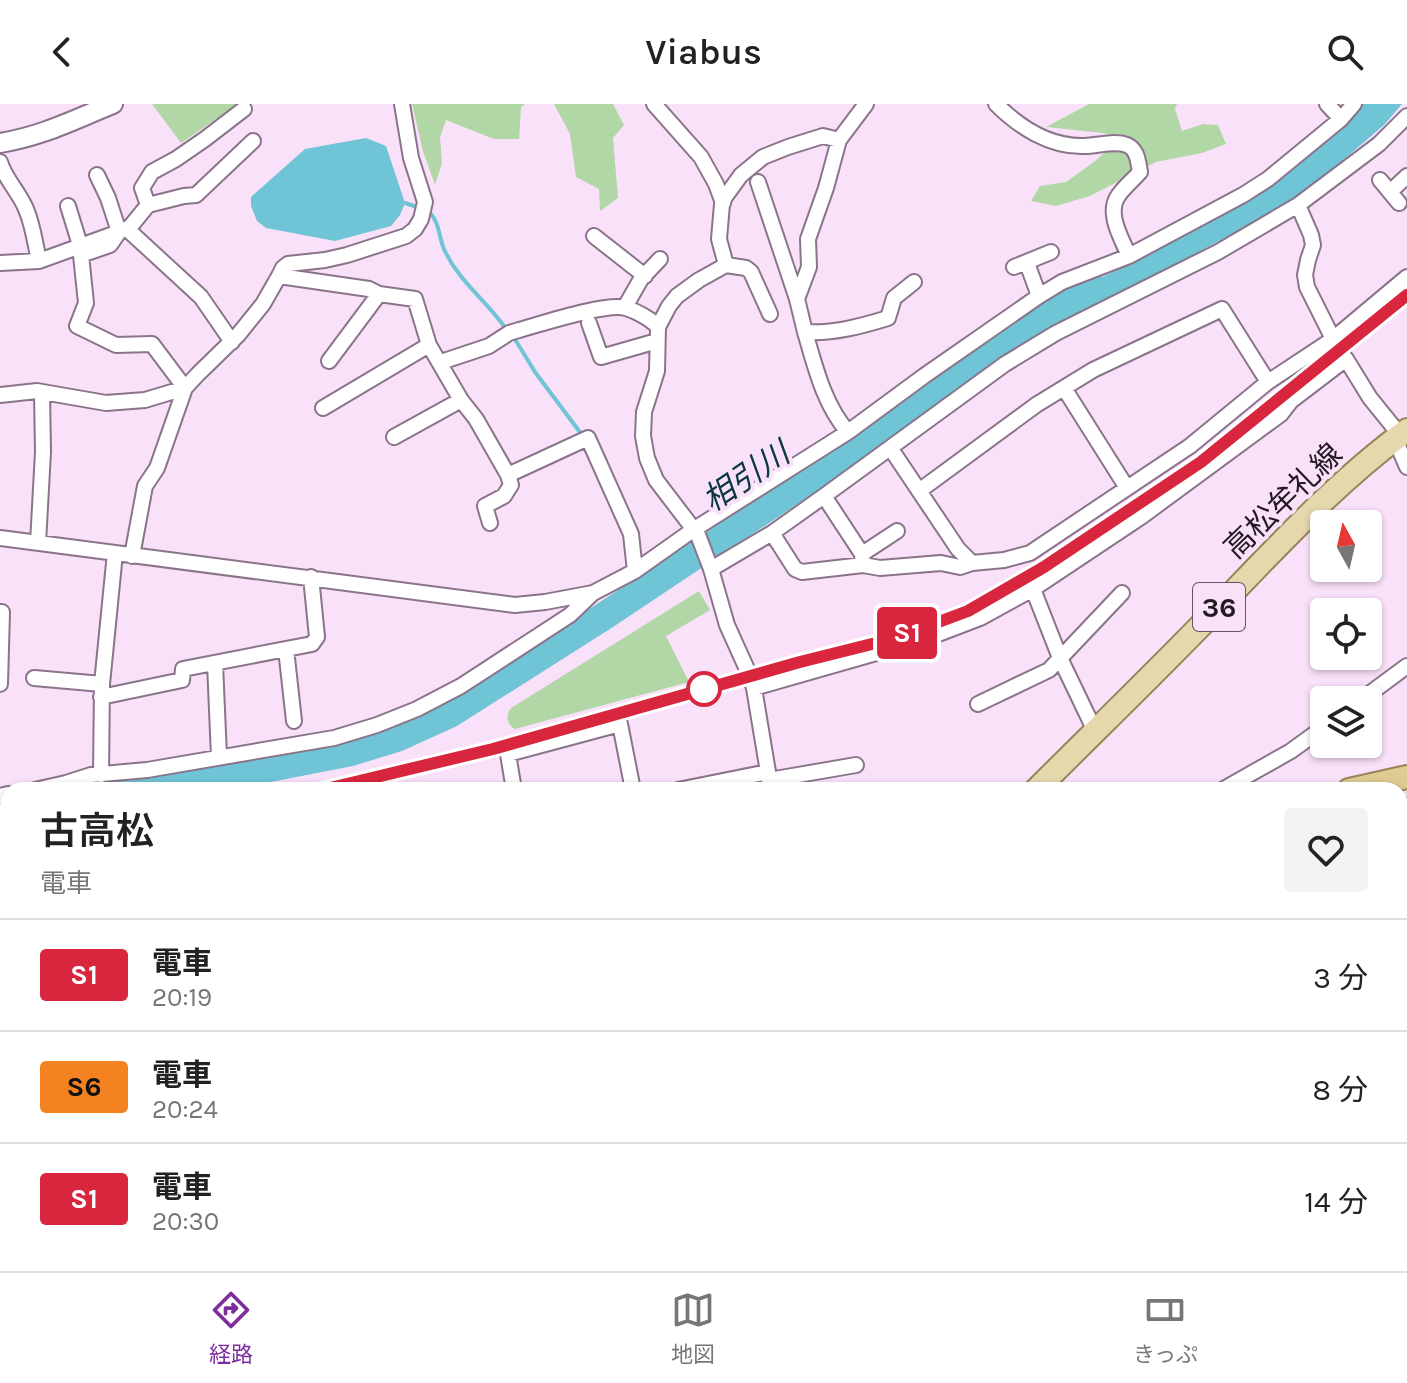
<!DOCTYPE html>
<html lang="ja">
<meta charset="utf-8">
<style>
body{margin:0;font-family:Karla,"Noto Sans JP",sans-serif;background:#f2f2f2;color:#222;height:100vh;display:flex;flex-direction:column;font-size:30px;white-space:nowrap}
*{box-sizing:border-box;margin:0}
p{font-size:26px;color:#767676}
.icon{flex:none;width:44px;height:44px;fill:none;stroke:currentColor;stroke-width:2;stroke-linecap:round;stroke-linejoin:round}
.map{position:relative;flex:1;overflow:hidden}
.details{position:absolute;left:0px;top:678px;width:1408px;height:490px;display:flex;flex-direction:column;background:#fff;border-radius:24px 24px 0 0;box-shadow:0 2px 6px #0004}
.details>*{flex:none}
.badge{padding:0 16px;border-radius:6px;font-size:28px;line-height:52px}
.needle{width:52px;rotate:352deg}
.buttons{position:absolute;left:1310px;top:406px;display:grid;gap:16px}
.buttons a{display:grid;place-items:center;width:72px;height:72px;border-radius:8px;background:#fff;box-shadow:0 2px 6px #0004;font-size:40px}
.map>.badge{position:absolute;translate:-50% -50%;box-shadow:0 0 0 4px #fff}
.round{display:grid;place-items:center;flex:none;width:84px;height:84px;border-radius:8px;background:#f2f2f2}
.headline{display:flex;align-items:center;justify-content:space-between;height:136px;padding:0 40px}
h1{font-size:38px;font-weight:600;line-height:60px}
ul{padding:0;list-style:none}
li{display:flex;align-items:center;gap:24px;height:112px;padding:0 40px;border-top:2px solid #e0e0e0}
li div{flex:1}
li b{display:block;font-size:30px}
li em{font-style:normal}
li .badge{min-width:88px;font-weight:700;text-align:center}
header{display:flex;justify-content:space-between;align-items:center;height:104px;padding:0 40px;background:#fff;font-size:36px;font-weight:600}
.dock{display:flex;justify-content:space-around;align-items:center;height:112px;border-top:2px solid #e0e0e0;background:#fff;font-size:22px;color:#767676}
.dock a{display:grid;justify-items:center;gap:4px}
.dock .active{color:#7d2d9d}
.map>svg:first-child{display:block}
</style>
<header><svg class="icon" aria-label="back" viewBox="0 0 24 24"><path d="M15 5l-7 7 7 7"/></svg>Viabus<svg class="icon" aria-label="search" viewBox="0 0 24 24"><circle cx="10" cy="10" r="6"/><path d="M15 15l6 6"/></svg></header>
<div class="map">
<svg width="1407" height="1167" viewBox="0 0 1407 1167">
<rect width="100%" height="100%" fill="#fae1fa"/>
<!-- green -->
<path fill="#b2d7a6" d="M152 0H238L181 39Z
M412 0H525L521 3 519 35H494L446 16 440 33 442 59 435 81 423 47Z
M554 0H613L624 21 613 34 618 94 600 107 599 85 576 73 570 30Z
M1089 0H1177L1175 5 1182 27 1203 20 1218 21 1226 40 1202 49 1156 58 1090 92 1056 102 1031 97 1040 82 1066 78 1095 57 1123 33 1103 29 1046 23Z
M699 487 710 506 666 532 689 578 515 625C507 621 505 612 511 604Z"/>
<!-- water -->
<path fill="#6fc4d6" d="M1360 0H1402L1384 21 1321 75 1293 96 1159 170 1078 209 1043 229 1001 256 829 379 613 523 457 622 402 647 353 662 230 686H68L101 677H126L160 671 335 639 533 542 840 340 1000 224 1071 182 1095 171 1102 173 1149 151 1153 148 1249 94Z
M366 34 386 42 405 99 400 111 391 122 335 137 266 124 257 117 251 102V93L305 45Z"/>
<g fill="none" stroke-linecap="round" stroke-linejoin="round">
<!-- stream -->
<path stroke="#6fc4d6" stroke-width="4" d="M405 99 417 103
M427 106C440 117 438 131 444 145 458 177 487 197 506 225
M513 232 535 268 582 331"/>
<!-- minor casing -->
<g stroke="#8a748b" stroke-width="18">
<path id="minor" d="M654 0 701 53 716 80 723 99
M996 0C1019 23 1050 43 1084 42 1098 42 1114 36 1127 41 1138 46 1138 58 1140 68 1133 76 1124 83 1118 92 1106 110 1122 135 1129 152
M1327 0 1341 15
M0 58C5 75 19 88 26 105 33 121 35 139 39 157
M1380 76 1399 99
M758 78 797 195 805 228
M1390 88 1407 72
M148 101 142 84 152 68 176 55 205 35 244 5
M1298 101 1311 131 1313 141 1308 156 1305 171 1307 183 1339 247 1346 255 1370 294 1400 331
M68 102 80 141
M127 125 201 193 232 238
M594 132 645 172
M0 159 39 157 119 128 108 94 97 71
M1027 159 1039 192
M726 161 746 164 751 168 770 210
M1014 163 1051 148
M279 172 283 164 288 160 325 156 347 151 406 132 415 125 421 115 425 98 411 54 402 0
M797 195 809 163 808 135 826 84 839 36 866 0
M625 203 641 175 660 155
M589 219 601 253 657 237
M329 257 379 190 415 195 429 241 461 296 476 315 508 371 588 334 631 430 635 467
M441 258 489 242 509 229 519 226C541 220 607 198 626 204 636 207 651 215 658 223
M1064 284 1127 384
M0 291 37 287 106 299 145 296 185 284 198 270 238 231 263 200 279 172 369 185 379 190
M323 304 429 241
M848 328C824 301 815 262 805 228 833 230 862 222 888 214L894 194 914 178
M394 333 461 296
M1395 335 1407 363
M891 345 958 445 972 459 1004 456 1030 449 1190 342 1268 278 1333 235 1407 173
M919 387 1036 301 1093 266 1222 205 1268 278
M824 392 862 450 863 461
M490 419 485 402 504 392 511 381 508 371
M772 429 795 465 802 468 863 461 880 464 941 459 960 463 972 459
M0 434 515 501 545 498 593 489 635 467 693 426 848 328 924 272 1039 192 1062 178 1129 152 1243 91 1268 75 1341 15 1354 0
M38 439 43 348 42 288
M862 450 897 427
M132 452 145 382 157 364 185 284 152 240 116 241 77 222 86 199 81 151 110 141 119 128 130 123 148 101 184 92 196 91 253 37
M711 465 772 429 824 392 1005 260 1056 229 1218 148 1298 101 1379 40 1407 12
M0 508H2L0 580
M286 545 294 617
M215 559 219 653
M34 574 102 580
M754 584 925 535 980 514 1033 485
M101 593 182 576 183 565 312 540 317 533 311 473
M1361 596 1407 562
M978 600 1049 566 1122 489
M1095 627 1060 554 1033 485 1141 413 1281 310 1291 297 1346 255
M101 671 102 580 115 449
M769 676 856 661
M35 686 66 679 91 671 147 666 334 634 377 621 417 605 461 582 570 511 593 489
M514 686 508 650 620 620 633 686
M678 686 768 668
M771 686 754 584 750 572 727 521 711 465 698 431 656 376 647 354 643 332 644 308 657 267 658 223 669 202 677 192 699 176 726 161 719 135 722 100 725 93 741 71 763 53 788 43 823 32 839 36
M1222 686 1291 647 1324 623
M0 692 8 690
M0 814 8 813
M1400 855 1407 853
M1400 1037 1407 1036
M0 1103 8 1101
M1400 1125 1407 1126
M775 1160 776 1167
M1090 1160 1096 1167
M1163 1160 1166 1167
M1353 1160 1355 1167
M181 1167 199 1163
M633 1167 643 1160
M910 1167 930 1160
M1018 1167V1160"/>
</g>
<!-- tertiary casing -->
<g stroke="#8a748b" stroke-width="22">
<path id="tertiary" d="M0 39C43 32 73 16 113 0
M878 1160 881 1167"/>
</g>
<!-- secondary casing -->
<g stroke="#8a748b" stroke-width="24">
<path id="secondary" d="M276 1167 289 1160"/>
</g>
<!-- primary casing -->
<g stroke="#978459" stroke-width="26">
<path id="primary" d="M1036 686C1095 627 1155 569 1213 509 1275 445 1335 379 1407 326"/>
</g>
<!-- trunk casing -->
<g stroke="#978459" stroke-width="26">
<path id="trunk" d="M1349 686 1407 673
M1400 707 1407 706
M0 949 8 947
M0 968 8 966"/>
</g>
<!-- minor -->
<use href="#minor" stroke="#fff" stroke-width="14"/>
<!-- tertiary -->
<use href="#tertiary" stroke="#fff" stroke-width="18"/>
<!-- secondary -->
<use href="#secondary" stroke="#f3ecd6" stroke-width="20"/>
<!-- primary -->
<use href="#primary" stroke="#e6d8ad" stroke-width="22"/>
<!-- trunk -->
<use href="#trunk" stroke="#decb92" stroke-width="22"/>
<!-- rail -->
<path stroke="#493d49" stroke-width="4" stroke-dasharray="12 6" stroke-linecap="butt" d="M321 686 493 645 800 558 896 534 968 507 1044 463 1201 358 1407 191
M0 751 8 750"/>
</g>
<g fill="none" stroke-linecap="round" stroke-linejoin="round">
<!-- line casing -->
<g stroke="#fff" stroke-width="18">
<path id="line" d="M322 686 493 645 800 558 896 534 968 507 1044 463 1201 358 1407 191"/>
</g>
<!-- line -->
<use href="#line" stroke="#d7263d" stroke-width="12"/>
</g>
<!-- markers -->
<circle fill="#fff" stroke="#d7263d" stroke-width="4" cx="704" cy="585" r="16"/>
<g text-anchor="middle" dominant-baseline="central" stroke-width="8" stroke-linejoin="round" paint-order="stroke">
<!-- shield labels -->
<rect fill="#fae1fa" stroke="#635563" stroke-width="2" x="1193" y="479" width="52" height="48" rx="6"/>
<g font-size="28" font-weight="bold" fill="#221922">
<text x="1219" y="503">36</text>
</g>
<!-- street labels -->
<g font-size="30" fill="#221922" stroke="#fae1fa">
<text transform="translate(1283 397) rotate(-44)">高松牟礼線</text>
</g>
<!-- water labels -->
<g font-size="32" font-style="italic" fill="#0d373f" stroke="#fae1fa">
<text transform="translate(746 373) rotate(-34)">相引川</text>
</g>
</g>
</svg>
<div class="buttons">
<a><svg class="needle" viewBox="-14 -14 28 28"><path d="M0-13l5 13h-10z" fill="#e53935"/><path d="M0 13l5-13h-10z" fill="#767676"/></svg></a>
<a><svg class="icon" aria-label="locate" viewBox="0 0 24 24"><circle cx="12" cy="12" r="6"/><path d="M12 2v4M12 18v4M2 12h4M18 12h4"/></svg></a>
<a><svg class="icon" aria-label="layers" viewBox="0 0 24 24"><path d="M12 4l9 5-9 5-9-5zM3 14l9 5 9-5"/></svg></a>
</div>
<b class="badge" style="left:907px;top:529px;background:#d7263d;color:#fff">S1</b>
<section class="details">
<div class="headline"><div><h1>古高松</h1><p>電車</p></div><a class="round"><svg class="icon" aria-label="heart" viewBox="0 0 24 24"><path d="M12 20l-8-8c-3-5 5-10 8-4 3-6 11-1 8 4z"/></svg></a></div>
<ul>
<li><span class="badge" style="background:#d7263d;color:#fff">S1</span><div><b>電車</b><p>20:19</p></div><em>3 分</em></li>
<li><span class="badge" style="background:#f58220;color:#111">S6</span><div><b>電車</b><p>20:24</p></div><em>8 分</em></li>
<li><span class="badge" style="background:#d7263d;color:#fff">S1</span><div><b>電車</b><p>20:30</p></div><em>14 分</em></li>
</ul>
</section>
</div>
<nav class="dock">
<a class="active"><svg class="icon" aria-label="directions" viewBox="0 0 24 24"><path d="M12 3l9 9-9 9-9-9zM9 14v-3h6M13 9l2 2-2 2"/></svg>経路</a>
<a><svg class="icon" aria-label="map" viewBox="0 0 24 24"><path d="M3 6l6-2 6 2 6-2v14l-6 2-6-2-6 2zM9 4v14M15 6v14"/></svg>地図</a>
<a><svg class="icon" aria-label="tickets" viewBox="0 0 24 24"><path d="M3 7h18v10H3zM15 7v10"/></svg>きっぷ</a>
</nav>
